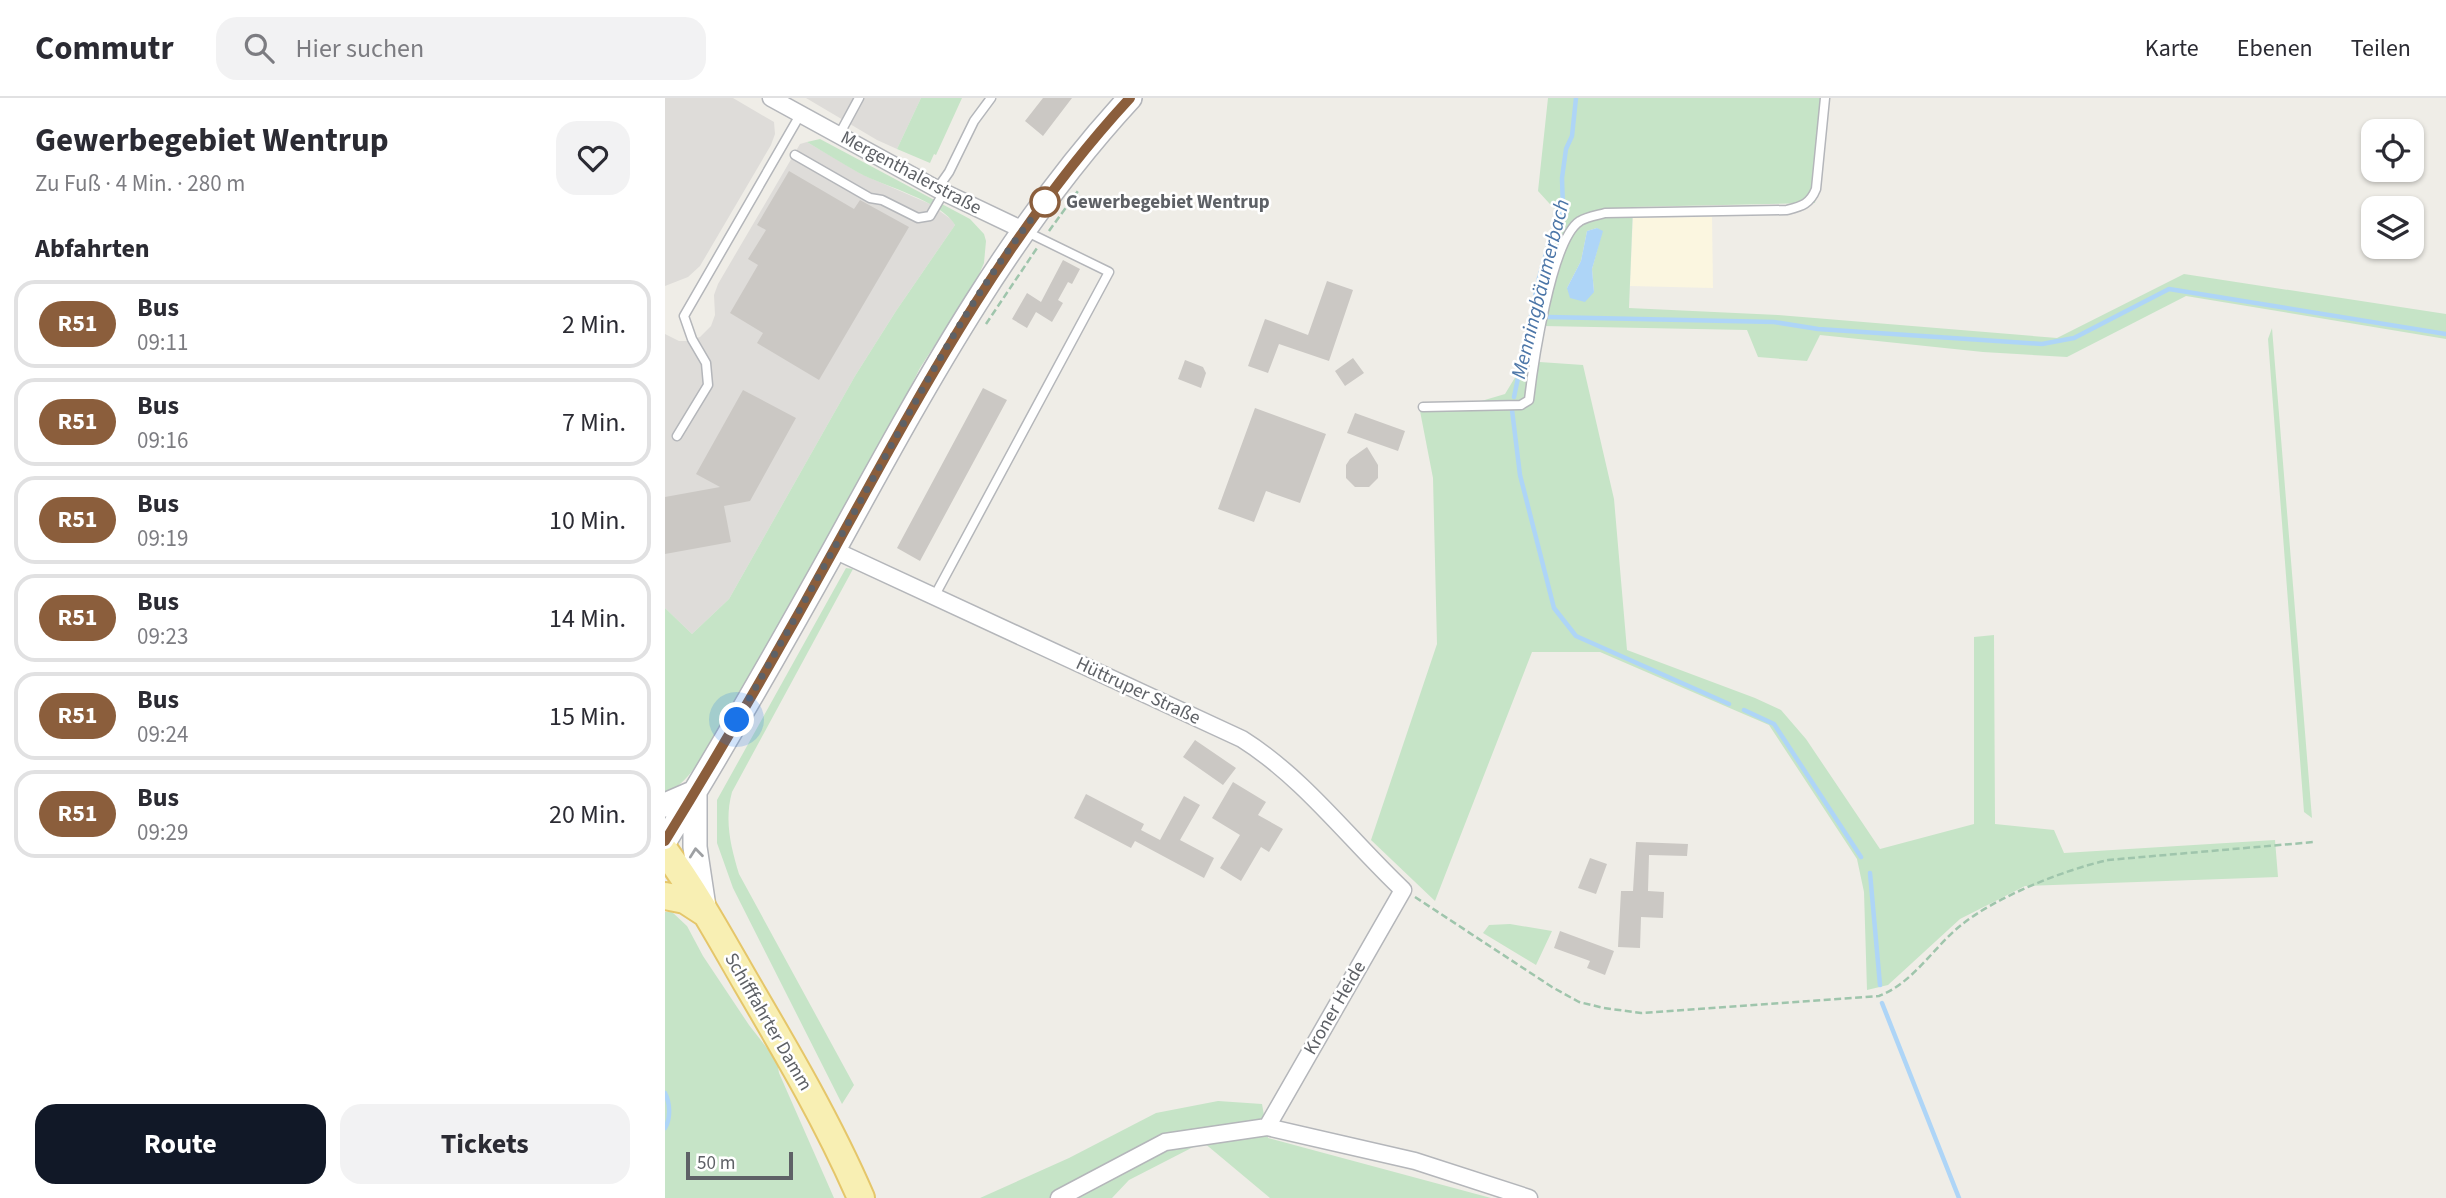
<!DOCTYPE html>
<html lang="de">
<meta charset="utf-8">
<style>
body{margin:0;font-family:"Source Sans 3",sans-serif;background:#f2f2f3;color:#2b2b33;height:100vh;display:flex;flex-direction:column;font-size:26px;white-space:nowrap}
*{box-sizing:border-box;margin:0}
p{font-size:23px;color:#7c7c81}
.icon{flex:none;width:38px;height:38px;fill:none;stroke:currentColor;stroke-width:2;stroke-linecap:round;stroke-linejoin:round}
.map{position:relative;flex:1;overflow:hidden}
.panel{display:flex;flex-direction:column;background:#fff;width:665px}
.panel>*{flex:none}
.badge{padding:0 14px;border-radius:23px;font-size:24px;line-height:46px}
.tools{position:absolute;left:1696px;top:21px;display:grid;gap:14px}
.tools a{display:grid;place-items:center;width:63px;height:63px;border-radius:14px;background:#fff;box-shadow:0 2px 5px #0004;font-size:35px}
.scale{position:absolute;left:21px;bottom:18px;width:107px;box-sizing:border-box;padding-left:7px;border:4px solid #5e6166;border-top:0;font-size:19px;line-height:24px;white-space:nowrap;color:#5e6166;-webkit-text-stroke:5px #fff;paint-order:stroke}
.you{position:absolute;width:35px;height:35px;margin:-18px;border:5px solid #fff;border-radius:50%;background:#1a73e8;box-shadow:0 0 0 10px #1a73e833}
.map>.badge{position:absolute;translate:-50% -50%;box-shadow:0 0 0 4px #fff}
h2{padding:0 35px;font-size:26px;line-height:63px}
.round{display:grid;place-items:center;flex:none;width:74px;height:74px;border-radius:21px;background:#f2f2f3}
.overview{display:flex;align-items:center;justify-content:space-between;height:119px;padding:0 35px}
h1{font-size:33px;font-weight:700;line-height:52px}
.button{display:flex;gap:14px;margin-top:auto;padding:14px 35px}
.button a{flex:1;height:80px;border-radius:21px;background:#111827;color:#fff;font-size:28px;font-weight:700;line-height:80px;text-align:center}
.button a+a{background:#f2f2f3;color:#2b2b33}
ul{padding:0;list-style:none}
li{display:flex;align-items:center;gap:21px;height:88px;margin:0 14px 10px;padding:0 21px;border:4px solid #e1e1e2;border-radius:21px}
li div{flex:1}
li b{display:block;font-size:26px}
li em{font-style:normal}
li .badge{min-width:77px;font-weight:700;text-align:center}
header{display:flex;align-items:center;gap:42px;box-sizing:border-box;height:98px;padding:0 35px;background:#fff;border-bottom:2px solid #e1e1e2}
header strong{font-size:33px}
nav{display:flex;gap:38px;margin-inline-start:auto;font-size:24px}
.search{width:490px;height:63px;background:#f2f2f3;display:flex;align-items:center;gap:18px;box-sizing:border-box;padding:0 24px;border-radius:21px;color:#7c7c81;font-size:26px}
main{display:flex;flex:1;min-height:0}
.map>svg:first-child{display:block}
</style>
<header>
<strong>Commutr</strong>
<div class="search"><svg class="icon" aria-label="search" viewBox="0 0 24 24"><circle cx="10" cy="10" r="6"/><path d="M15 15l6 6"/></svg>Hier suchen</div>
<nav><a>Karte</a><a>Ebenen</a><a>Teilen</a></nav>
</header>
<main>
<section class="panel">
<div class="overview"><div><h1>Gewerbegebiet Wentrup</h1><p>Zu Fuß · 4 Min. · 280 m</p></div><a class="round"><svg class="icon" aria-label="heart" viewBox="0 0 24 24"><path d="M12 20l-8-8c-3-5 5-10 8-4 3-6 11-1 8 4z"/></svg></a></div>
<h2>Abfahrten</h2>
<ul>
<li><span class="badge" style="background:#8b5e3c;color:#fff">R51</span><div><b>Bus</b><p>09:11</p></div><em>2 Min.</em></li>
<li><span class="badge" style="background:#8b5e3c;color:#fff">R51</span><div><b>Bus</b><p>09:16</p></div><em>7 Min.</em></li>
<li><span class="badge" style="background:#8b5e3c;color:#fff">R51</span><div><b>Bus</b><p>09:19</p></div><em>10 Min.</em></li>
<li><span class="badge" style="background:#8b5e3c;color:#fff">R51</span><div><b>Bus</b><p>09:23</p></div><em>14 Min.</em></li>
<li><span class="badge" style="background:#8b5e3c;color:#fff">R51</span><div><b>Bus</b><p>09:24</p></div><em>15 Min.</em></li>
<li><span class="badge" style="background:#8b5e3c;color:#fff">R51</span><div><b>Bus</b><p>09:29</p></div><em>20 Min.</em></li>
</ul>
<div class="button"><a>Route</a><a>Tickets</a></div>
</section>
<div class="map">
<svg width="1781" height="1100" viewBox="0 0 1781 1100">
<rect width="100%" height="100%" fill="#efede7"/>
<!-- commercial -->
<path fill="#fbf6e0" d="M1047 119 1048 190 965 188 968 120Z"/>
<!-- industrial -->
<path fill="#dedcd9" d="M0 0H68L109 24 110 36 106 47 35 168 23 179 0 188Z
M141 0H256L232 51 212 42Z
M142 44 196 76 265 106 287 122 290 127 231 213 190 278 64 501 27 536 0 510V236L14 243H23L35 239 46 228 50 217 49 197 53 186 135 46Z"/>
<!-- green -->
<path fill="#c6e4c7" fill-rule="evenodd" d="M256 0H297L271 57 269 56 265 65 232 51Z
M883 0H1159L1150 105 968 109 964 210 1113 217 1392 240 1519 176 1781 216V241L1521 198 1402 259 1318 254 1155 237 1142 263 1093 259 1082 232 878 228 894 116 873 93ZM932 130 937 134 927 171 929 194 902 190 916 163 922 133Z
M155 41 305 121 319 136 321 143 319 165 312 181 255 270 225 329 54 631C39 654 26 684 0 696V510L27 536 64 501 190 278 231 213 290 127C277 103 218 88 194 75 176 65 159 54 142 44Z
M1607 230 1647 720 1639 714 1603 241Z
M860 263 918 267 949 401 962 552 1090 600 1116 612 1141 641 1215 751 1309 726V539L1329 537 1330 726 1389 732 1399 755 1610 742 1613 779 1360 788 1295 821 1223 887 1202 892 1199 794 1192 761 1104 627 935 554H867L770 803 706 742 772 546 768 380 755 313 813 304 840 296Z
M181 470 188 471 67 694C59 723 66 749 74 776L189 987 177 1006 68 790 52 745V702Z
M0 814H7L22 828 38 858 84 927 112 963 114 975 169 1100H0Z
M845 826 887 833 871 867 818 835 824 827Z
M553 1003 597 1006 603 1040 826 1100H605L538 1044 464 1082 447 1100H315L404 1060 491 1015Z"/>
<!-- water -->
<path fill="#aed5f7" d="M932 130 938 133 927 171 929 194 920 204 905 200 902 190 916 163 922 133Z"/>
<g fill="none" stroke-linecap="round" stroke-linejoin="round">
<!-- stream -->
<path stroke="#aed5f7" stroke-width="4.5" d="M883 219 1109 224 1153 231 1377 246 1409 240 1504 191 1781 236
M849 299 874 180 887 135 898 111 897 80 901 51 907 38 911 0
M847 312 855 377 889 510 911 538 1064 606
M1079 612 1109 626 1196 759
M1205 775 1215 887
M1217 905 1294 1100
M0 995C5 1005 6 1020 0 1030"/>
</g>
<!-- building -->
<path fill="#cbc8c4" d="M378 0H407L378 38 360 23Z
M124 73 189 111 195 102 244 129 154 282 92 245 98 235 65 215 93 167 83 161 101 132 92 127Z
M398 162 415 171 407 186 403 184 393 202 398 205 387 224 371 214 362 230 347 221 362 195 376 204Z
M662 183 688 192 664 263 614 246 603 275 583 268 600 221 643 237Z
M688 260 699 275 680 288 670 273Z
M520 262 538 269 541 275 536 290 513 281Z
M318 290 342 302 255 463 232 450Z
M78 292 131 320 85 403 59 408 66 444 0 456V399L55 389 31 376Z
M590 310 661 336 635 405 601 393 589 424 553 411Z
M690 315 740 333 733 353 682 335Z
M702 349 713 367V380L704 389H690L681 380V367L685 361Z
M530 642 571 670 558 687 518 659Z
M568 684 601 704 593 717 618 731 604 754 596 749 576 783 555 770 575 737 547 720Z
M421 696 479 726 476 732 495 742 519 698 535 707 515 742 549 760 539 780 470 743 466 750 409 720Z
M971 744 1023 746 1022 758 984 757 983 793 999 794 998 820 976 819 975 850 953 849 956 793H968Z
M925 760 942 766 931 796 913 790Z
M895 833 949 853 940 877 922 870 925 863 889 850Z"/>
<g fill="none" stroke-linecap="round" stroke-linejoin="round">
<!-- service casing -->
<g stroke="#b4b6ba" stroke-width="11">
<path id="service" d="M174 37 194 0
M130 57 205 100 217 102 253 120 265 118 279 94
M272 91 284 74 309 23 326 0
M758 309 856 307 864 302C868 268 886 141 915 123 921 119 933 117 940 115L1122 112C1137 108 1145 106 1151 91L1160 0
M12 338 43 287 41 265 27 241 19 218 135 17
M269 499 444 174 360 133"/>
</g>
<!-- minor casing -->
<g stroke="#b4b6ba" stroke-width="19">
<path id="minor" d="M106 0 272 91 358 132
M169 452 577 641C639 680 685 742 738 792L602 1029 750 1063 864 1100
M394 1100 500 1044 602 1029"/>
</g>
<!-- secondary casing -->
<g stroke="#b3b5ba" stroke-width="26">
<path id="secondary" d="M30 694V749L39 809
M0 707 30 694
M0 743C59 647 115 549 170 450 257 292 342 133 465 0"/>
</g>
<!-- primary casing -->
<g stroke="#e5c66a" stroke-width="30">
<path id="primary" d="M0 753C31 795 56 841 82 886 123 956 164 1026 196 1100
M0 798 20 802 40 815"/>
</g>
<!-- path -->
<path stroke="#9fc5ac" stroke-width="2.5" stroke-dasharray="7 3.5" stroke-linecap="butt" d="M384 133 413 93
M321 226 372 150
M750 799 887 889 914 904 939 910 976 915 1214 898C1248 885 1268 850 1295 828 1330 799 1399 772 1443 762L1649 744"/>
<!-- service -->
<use href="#service" stroke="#fff" stroke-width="8"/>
<!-- minor -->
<use href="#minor" stroke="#fff" stroke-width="16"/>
<!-- secondary -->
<use href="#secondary" stroke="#fff" stroke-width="23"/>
<!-- primary -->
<use href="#primary" stroke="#f8efb3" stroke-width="26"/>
</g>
<!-- one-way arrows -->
<defs><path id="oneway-chevron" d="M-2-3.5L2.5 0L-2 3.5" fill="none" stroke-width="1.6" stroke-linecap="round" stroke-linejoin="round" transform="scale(1.75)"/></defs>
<use stroke="#9ea0a3" href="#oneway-chevron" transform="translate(31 755) rotate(-96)"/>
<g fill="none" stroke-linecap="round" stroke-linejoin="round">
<!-- line casing -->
<g stroke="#fff" stroke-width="16">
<path id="line" d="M0 743C59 647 116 549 170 450 257 292 342 133 465 0"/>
</g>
<!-- line -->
<use href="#line" stroke="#8b5e3c" stroke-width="10"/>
<!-- walk -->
<path stroke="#5e6166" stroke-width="7" stroke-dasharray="0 12.6" d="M72 622C119 540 165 458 211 375 262 283 313 186 380 104"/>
</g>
<!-- markers -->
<circle fill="#fff" stroke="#8b5e3c" stroke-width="3.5" cx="380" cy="104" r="14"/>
<g text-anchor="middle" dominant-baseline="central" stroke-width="5" stroke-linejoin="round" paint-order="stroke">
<!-- street labels -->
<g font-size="19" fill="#5e6166" stroke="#fff">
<text transform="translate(246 75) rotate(28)">Mergenthalerstraße</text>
<text transform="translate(473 593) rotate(25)">Hüttruper Straße</text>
<text transform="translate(670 910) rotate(-60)">Kroner Heide</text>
<text transform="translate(103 924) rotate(60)">Schifffahrter Damm</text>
</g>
<!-- stop labels -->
<g font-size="19" font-weight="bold" fill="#5e6166" stroke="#fff" text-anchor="start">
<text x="401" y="104">Gewerbegebiet Wentrup</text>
</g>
<!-- water labels -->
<g font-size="21" font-style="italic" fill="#4c76a8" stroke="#fff">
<text transform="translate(875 191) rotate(-76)">Menningbäumerbach</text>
</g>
</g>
</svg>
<div class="tools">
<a><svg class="icon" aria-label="locate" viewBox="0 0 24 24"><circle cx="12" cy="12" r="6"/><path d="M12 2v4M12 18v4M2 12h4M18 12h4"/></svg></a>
<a><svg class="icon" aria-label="layers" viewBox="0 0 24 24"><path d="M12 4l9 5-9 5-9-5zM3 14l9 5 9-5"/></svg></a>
</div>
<div class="scale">50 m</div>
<div class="you" style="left:72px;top:622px"></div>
</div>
</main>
